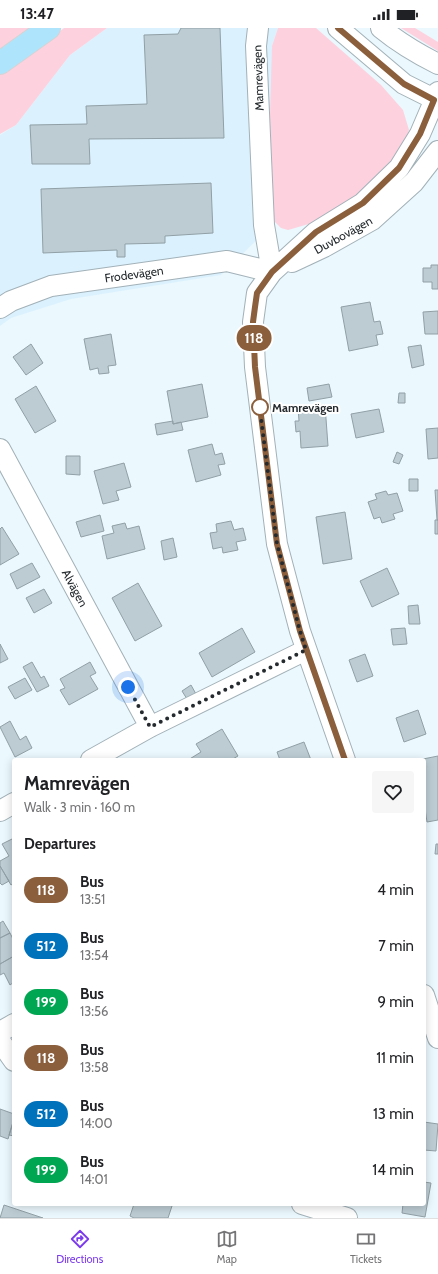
<!DOCTYPE html>
<meta charset="utf-8">
<style>
body{margin:0;font-family:Cabin,sans-serif;background:#f6f6f6;color:#202124;height:100vh;display:flex;flex-direction:column;font-size:15px;white-space:nowrap}
*{box-sizing:border-box;margin:0}
p{font-size:13px;color:#757577}
.icon{flex:none;width:22px;height:22px;fill:none;stroke:currentColor;stroke-width:2;stroke-linecap:round;stroke-linejoin:round}
.map{position:relative;flex:1;overflow:hidden}
.side{position:absolute;left:12px;top:730px;width:414px;height:448px;display:flex;flex-direction:column;background:#fff;border-radius:4px;box-shadow:0 2px 10px #0003}
.side>*{flex:none}
.badge{padding:0 8px;border-radius:13px;font-size:14px;line-height:26px}
.you{position:absolute;width:20px;height:20px;margin:-10px;border:3px solid #fff;border-radius:50%;background:#1a73e8;box-shadow:0 0 0 6px #1a73e833}
.map>.badge{position:absolute;translate:-50% -50%;box-shadow:0 0 0 2px #fff}
h2{padding:0 12px;font-size:15px;line-height:36px}
.round{display:grid;place-items:center;flex:none;width:42px;height:42px;border-radius:4px;background:#f6f6f6}
.summary{display:flex;align-items:center;justify-content:space-between;height:68px;padding:0 12px}
h1{font-size:19px;font-weight:800;line-height:30px}
ul{padding:0;list-style:none}
li{display:flex;align-items:center;gap:12px;height:56px;padding:0 12px}
li div{flex:1}
li b{display:block;font-size:15px}
li em{font-style:normal}
li .badge{min-width:44px;font-weight:700;text-align:center}
.status{display:flex;justify-content:space-between;align-items:center;height:28px;padding:0 20px;background:#fff;direction:ltr}
.status svg{height:11px;fill:currentColor}
.dock{display:flex;justify-content:space-around;align-items:center;height:56px;border-top:1px solid #e0e0e0;background:#fff;font-size:11px;color:#757577}
.dock a{display:grid;justify-items:center;gap:2px}
.dock .selected{color:#7c3aed}
.map>svg:first-child{display:block}
</style>
<div class="status"><b>13:47</b><svg viewBox="0 0 49 12"><path d="M0 12V9h3v3zM5 12V6h3v6zM10 12V3h3v9zM15 12V0h3v12zM26 1h20v11H26zM47 4h2v5h-2z"/></svg></div>
<div class="map">
<svg width="438" height="1190" viewBox="0 0 438 1190">
<rect width="100%" height="100%" fill="#ebf8fd"/>
<!-- built -->
<path fill="#dbf2fe" d="M107 0H278L272 18 273 183 275 194 221 247 71 271 11 290 0 298V107L16 97 70 27Z"/>
<!-- green -->
<path fill="#fed1de" d="M0 0H30L0 21Z
M64 0H107L70 27 16 97 0 106V46L40 20Z
M278 0H316L381 57 403 82 409 102 402 122 367 161 326 191 288 202 281 200 275 194 273 183 270 87 272 18Z
M401 0H415L438 14V23Z"/>
<!-- building -->
<path fill="#bdccd3" stroke="#91a0a6" d="M181 0H220L224 110 89 111 90 136H32L30 97 87 96 86 78 147 76 144 7 178 6Z
M211 155 213 205 165 208V215L125 216V229H117V222L43 225 41 161Z
M431 237H438V261H432V254H423V240H431Z
M370 274 374 294 380 293 383 306 376 307 378 317 349 323 341 279Z
M438 283V306H425L423 284Z
M111 306 116 337 108 338 109 345 99 346 98 340 90 342 84 311Z
M31 316 43 335 26 347 13 329Z
M421 317 424 337 412 340 408 319Z
M202 356 208 389 173 396 167 363Z
M329 356 332 369 309 373 307 360Z
M36 358 56 393 35 405 15 371Z
M399 365H405V375H398Z
M325 377 328 418 301 420 300 403 296 404 295 393H299L298 379Z
M379 381 384 404 356 410 351 386Z
M173 393V396L181 394 183 402 157 407 155 396Z
M438 400V430L428 431 426 401Z
M212 416 215 427 222 425 225 436 218 437 221 447 196 454 188 422Z
M397 424 403 427 399 436 393 434Z
M66 428H80V447L66 446Z
M124 435 131 459 116 463 119 472 103 476 94 443Z
M409 451H418V463H409Z
M435 462H438V492H437Z
M386 463 388 467 397 465 403 483 393 486 395 491 382 495 380 489 374 491 368 474 377 471 375 466Z
M345 484 352 531 323 536 316 489Z
M100 487 104 503 81 509 76 494Z
M435 492H438V506H435Z
M231 493 234 502 243 500 246 512 236 514 238 522 223 525 222 519 213 521 210 505 217 504 216 496Z
M125 495 127 501 139 498 145 521 107 531 102 508 114 505 112 498Z
M2 499 19 526 0 537V501Z
M173 510 177 529 164 532 161 513Z
M32 535 40 549 17 561 10 546Z
M387 540 399 566 372 579 360 553Z
M138 555 162 598 135 613 112 570Z
M44 561 52 575 34 585 26 570Z
M418 577 420 596H409L408 578Z
M242 600 255 624 212 649 199 625Z
M405 600 407 616 393 617 391 601Z
M0 616 8 631 0 635Z
M365 626 373 648 357 654 349 632Z
M32 634 41 650 44 648 49 658 37 664 23 639Z
M90 634 96 645 90 648 98 661 69 677 60 662 65 660 60 651Z
M25 650 32 662 15 671 8 659Z
M191 657 196 666 187 671 182 663Z
M418 682 426 706 404 714 396 690Z
M10 693 20 712 26 708 32 720 15 729 0 699Z
M222 701 238 728 231 732H188L201 724 196 716Z
M304 714 311 732H280L277 724Z
M438 728V792L427 794 424 774V732H418Z
M14 810V855L11 857 0 838V833L9 828 2 816Z
M436 816H438V826H435Z
M0 838 9 853 2 857 0 855Z
M3 893 10 905 0 910V895Z
M10 905 14 913V928L0 936V910Z
M14 928V954L10 957 4 945 0 947V936Z
M0 1081 14 1086V1091L8 1111 0 1108Z
M14 1091V1108L9 1107Z
M424 1094 438 1096 436 1123 424 1122Z
M424 1154 431 1155 425 1189 402 1185 403 1176H424Z
M134 1176H166L172 1178 168 1190H134L130 1188Z
M4 1177 43 1190H0Z"/>
<g fill="none" stroke-linecap="round" stroke-linejoin="round">
<!-- minor casing -->
<g stroke="#a2b1b8" stroke-width="22">
<path id="minor" d="M258 0 256 18 264 197 272 244
M338 0 404 56 438 73
M381 0C398 14 418 26 438 36
M292 234 324 219 372 192 414 154 438 123
M0 280 11 273 51 258 227 233 272 244
M0 421 150 699
M91 732 150 699 306 622
M345 732 300 603 277 516 255 339 253 294 257 265 272 244 316 204 363 175 399 140 420 106 438 64
M0 783 14 775
M424 967 438 1010
M0 1004 14 996
M0 1013 14 1033
M302 1176 347 1190"/>
</g>
<!-- major casing -->
<g stroke="#d3d4d5" stroke-width="24">
<path id="major" d="M0 35 49 0"/>
</g>
<!-- minor -->
<use href="#minor" stroke="#fff" stroke-width="20"/>
<!-- major -->
<use href="#major" stroke="#afe5fc" stroke-width="22"/>
</g>
<g fill="none" stroke-linecap="round" stroke-linejoin="round">
<!-- line casing -->
<g stroke="#fff" stroke-width="9">
<path id="line" d="M338 0 404 56 434 72 420 106 399 140 363 175 316 204 272 244 257 265 255 279 253 294 255 339 277 516 300 603 345 732"/>
</g>
<!-- line -->
<use href="#line" stroke="#8b5e3c" stroke-width="6"/>
<!-- walk -->
<path stroke="#242a2d" stroke-width="4" stroke-dasharray="0 7.2" d="M128 659 150 699 306 622 300 603 277 516 259 374 260 379"/>
</g>
<!-- markers -->
<circle fill="#fff" stroke="#8b5e3c" stroke-width="2" cx="260" cy="379" r="8"/>
<g text-anchor="middle" dominant-baseline="central" stroke-width="4" stroke-linejoin="round" paint-order="stroke">
<!-- street labels -->
<g font-size="12" fill="#242a2d" stroke="#fff">
<text transform="translate(258 50) rotate(-92)">Mamrevägen</text>
<text transform="translate(343 207) rotate(-29)">Duvbovägen</text>
<text transform="translate(134 246) rotate(-8)">Frodevägen</text>
<text transform="translate(75 560) rotate(62)">Alvägen</text>
</g>
<!-- stop labels -->
<g font-size="12" font-weight="bold" fill="#242a2d" stroke="#fff" text-anchor="start">
<text x="272" y="379">Mamrevägen</text>
</g>
</g>
</svg>
<div class="you" style="left:128px;top:659px"></div>
<b class="badge" style="left:254px;top:310px;background:#8b5e3c;color:#fff">118</b>
<section class="side">
<div class="summary"><div><h1>Mamrevägen</h1><p>Walk · 3 min · 160 m</p></div><a class="round"><svg class="icon" aria-label="heart" viewBox="0 0 24 24"><path d="M12 20l-8-8c-3-5 5-10 8-4 3-6 11-1 8 4z"/></svg></a></div>
<h2>Departures</h2>
<ul>
<li><span class="badge" style="background:#8b5e3c;color:#fff">118</span><div><b>Bus</b><p>13:51</p></div><em>4 min</em></li>
<li><span class="badge" style="background:#0072bc;color:#fff">512</span><div><b>Bus</b><p>13:54</p></div><em>7 min</em></li>
<li><span class="badge" style="background:#00a651;color:#fff">199</span><div><b>Bus</b><p>13:56</p></div><em>9 min</em></li>
<li><span class="badge" style="background:#8b5e3c;color:#fff">118</span><div><b>Bus</b><p>13:58</p></div><em>11 min</em></li>
<li><span class="badge" style="background:#0072bc;color:#fff">512</span><div><b>Bus</b><p>14:00</p></div><em>13 min</em></li>
<li><span class="badge" style="background:#00a651;color:#fff">199</span><div><b>Bus</b><p>14:01</p></div><em>14 min</em></li>
</ul>
</section>
</div>
<nav class="dock">
<a class="selected"><svg class="icon" aria-label="directions" viewBox="0 0 24 24"><path d="M12 3l9 9-9 9-9-9zM9 14v-3h6M13 9l2 2-2 2"/></svg>Directions</a>
<a><svg class="icon" aria-label="map" viewBox="0 0 24 24"><path d="M3 6l6-2 6 2 6-2v14l-6 2-6-2-6 2zM9 4v14M15 6v14"/></svg>Map</a>
<a><svg class="icon" aria-label="tickets" viewBox="0 0 24 24"><path d="M3 7h18v10H3zM15 7v10"/></svg>Tickets</a>
</nav>
